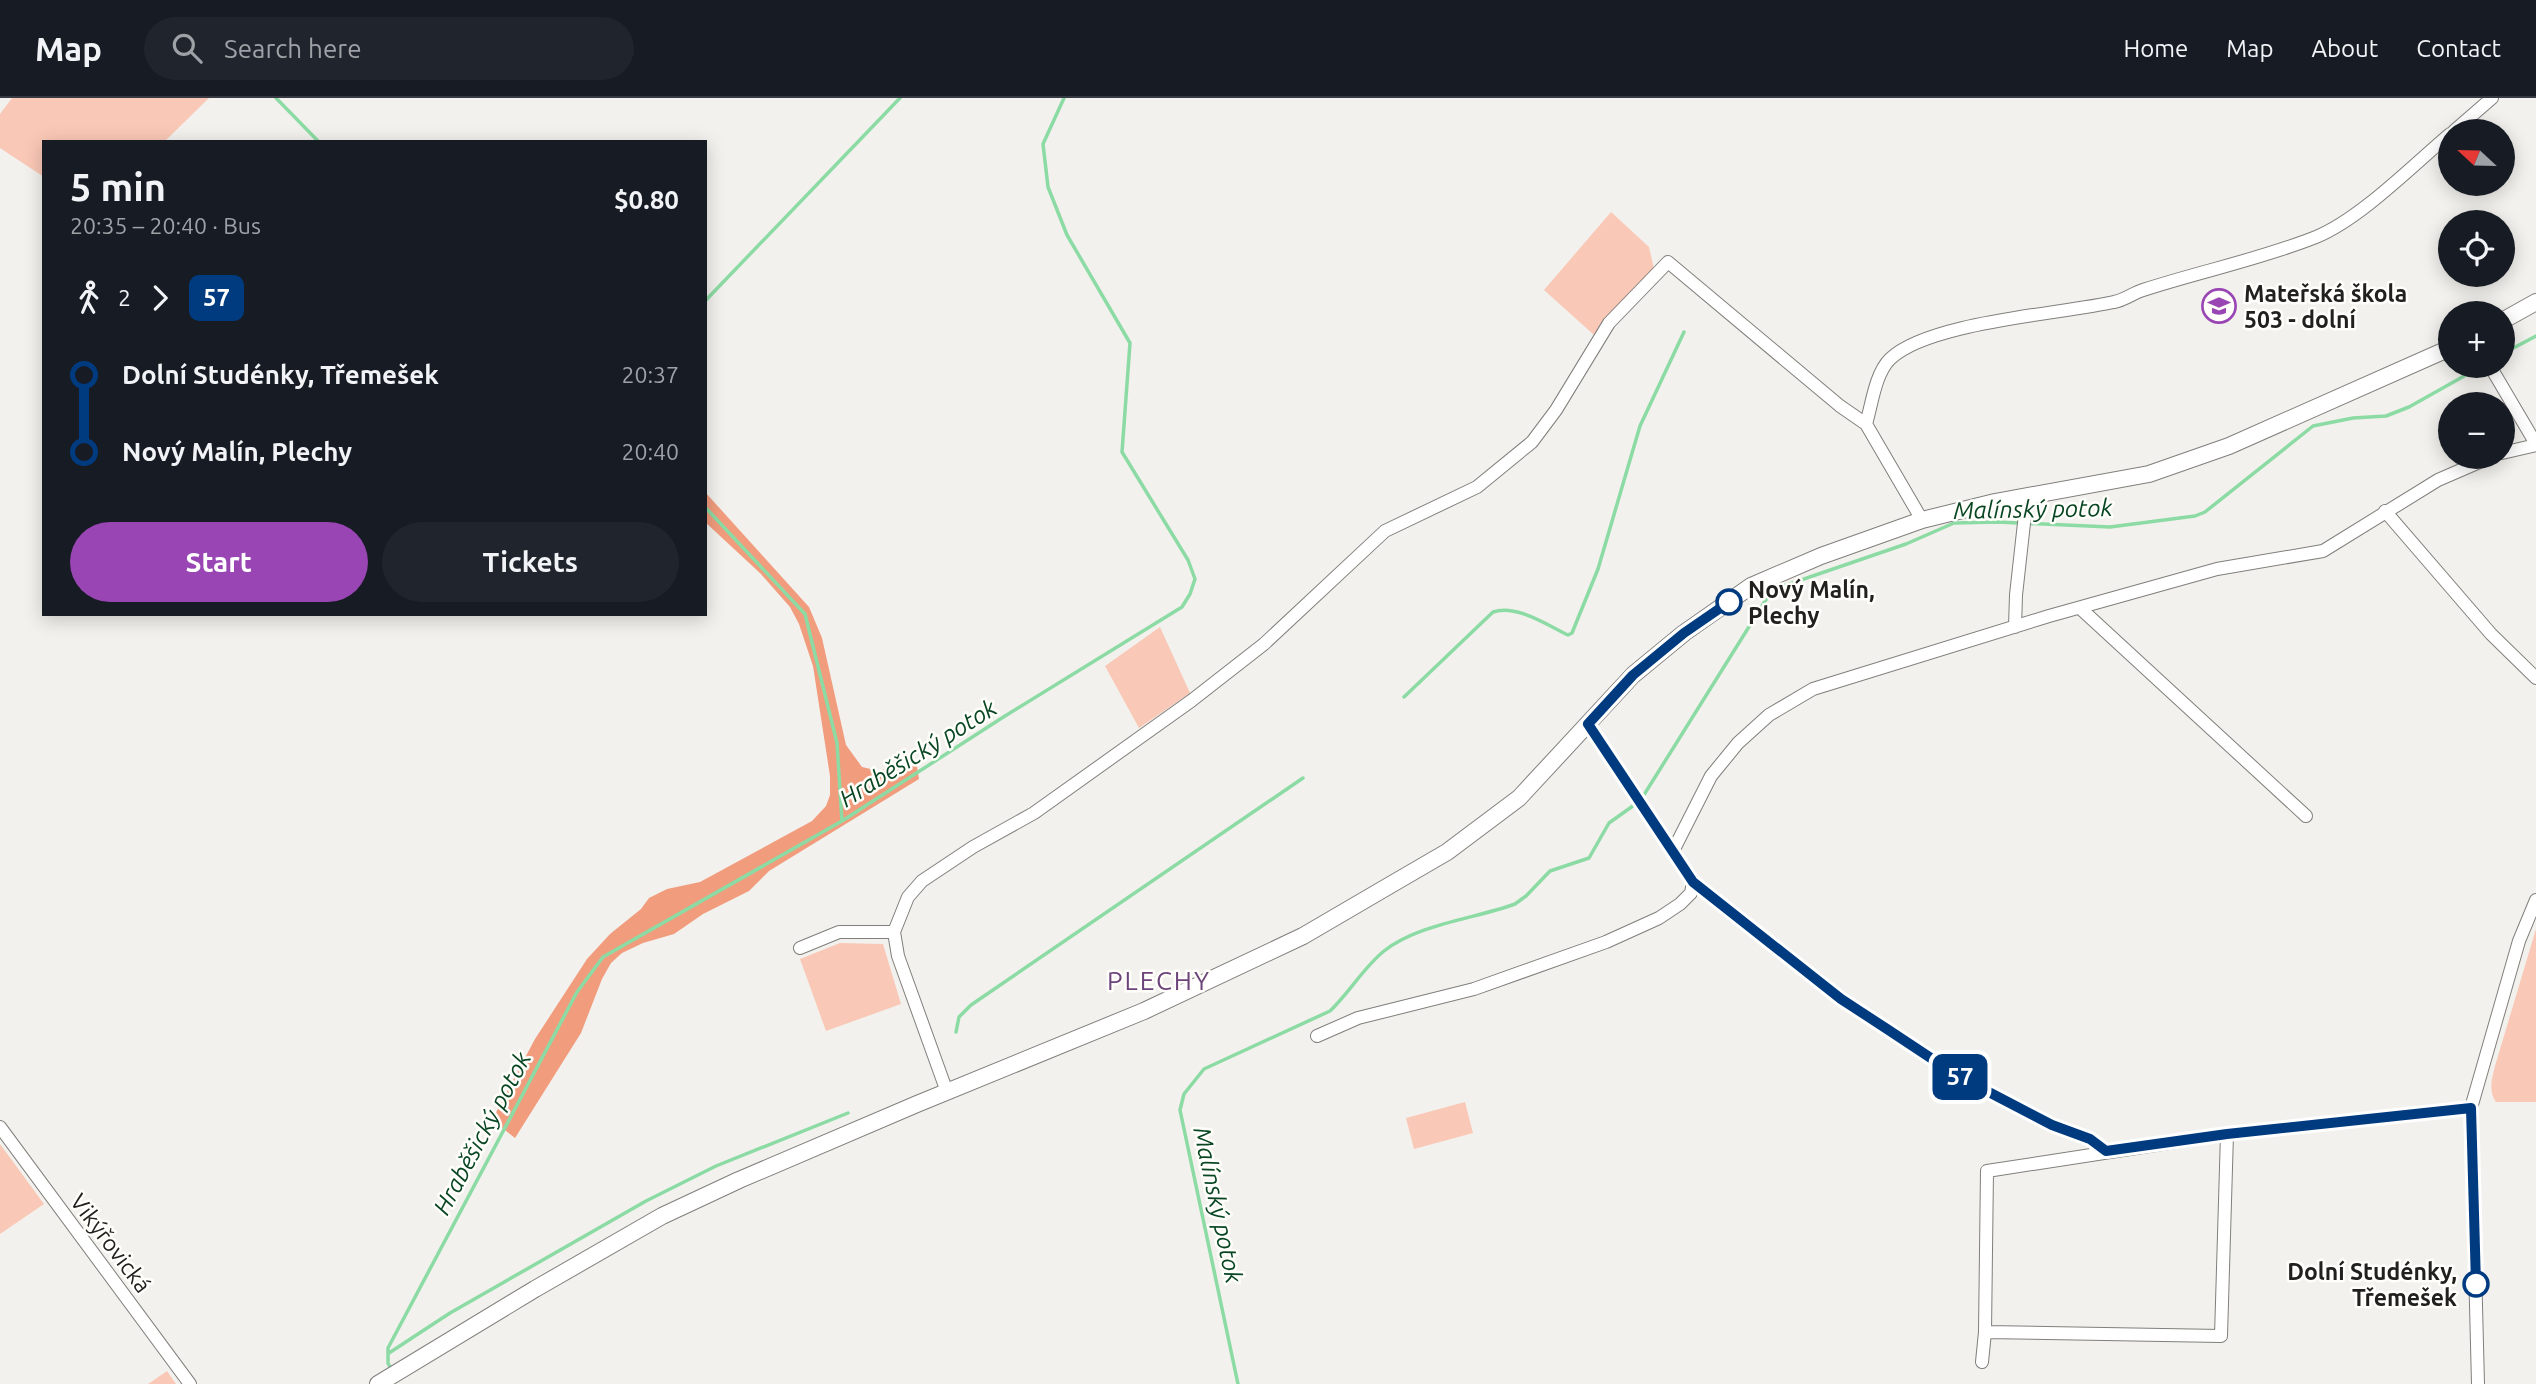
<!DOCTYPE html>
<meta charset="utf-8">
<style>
body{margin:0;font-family:Ubuntu,sans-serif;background:#20242c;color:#f1f3f6;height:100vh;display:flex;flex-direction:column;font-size:26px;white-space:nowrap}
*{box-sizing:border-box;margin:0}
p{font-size:23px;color:#9ea1a6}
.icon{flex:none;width:38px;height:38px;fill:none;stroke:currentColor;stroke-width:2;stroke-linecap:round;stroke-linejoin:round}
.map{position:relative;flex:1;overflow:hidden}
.panel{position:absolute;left:42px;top:42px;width:665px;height:476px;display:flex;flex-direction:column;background:#171b24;border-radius:0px;box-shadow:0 4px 18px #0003}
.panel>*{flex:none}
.badge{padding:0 14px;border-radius:10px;font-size:24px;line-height:46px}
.needle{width:46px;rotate:292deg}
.fabs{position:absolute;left:2438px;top:21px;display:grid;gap:14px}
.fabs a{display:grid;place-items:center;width:77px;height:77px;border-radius:50%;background:#171b24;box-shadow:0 4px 18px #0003;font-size:35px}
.map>.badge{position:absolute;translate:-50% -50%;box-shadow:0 0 0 4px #fff}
.legs{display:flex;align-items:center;gap:10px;height:77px;padding:0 28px;font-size:23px}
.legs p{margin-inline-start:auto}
.overview{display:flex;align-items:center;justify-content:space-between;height:119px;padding:0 28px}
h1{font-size:38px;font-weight:700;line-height:52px}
.button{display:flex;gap:14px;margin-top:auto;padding:14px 28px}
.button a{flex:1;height:80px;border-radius:42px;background:#9946b4;color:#fff;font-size:28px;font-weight:700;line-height:80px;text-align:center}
.button a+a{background:#20242c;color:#f1f3f6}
ul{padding:0 28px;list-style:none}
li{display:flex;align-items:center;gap:24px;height:77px;font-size:26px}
li i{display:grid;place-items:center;width:10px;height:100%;margin:0 9px;background:currentColor}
li i::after{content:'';width:18px;height:18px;margin:-9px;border:5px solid;border-radius:50%;background:#171b24}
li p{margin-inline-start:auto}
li:first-child i{background:linear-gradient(#0000 50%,currentColor 0)}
li:last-child i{background:linear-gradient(currentColor 50%,#0000 0)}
header{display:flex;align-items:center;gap:42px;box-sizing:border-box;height:98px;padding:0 35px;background:#171b24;border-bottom:2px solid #363941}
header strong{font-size:33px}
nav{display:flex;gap:38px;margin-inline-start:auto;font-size:24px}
.search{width:490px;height:63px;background:#20242c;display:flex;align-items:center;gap:18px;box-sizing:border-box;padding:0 24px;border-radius:38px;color:#9ea1a6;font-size:26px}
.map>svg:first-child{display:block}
</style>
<header>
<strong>Map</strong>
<div class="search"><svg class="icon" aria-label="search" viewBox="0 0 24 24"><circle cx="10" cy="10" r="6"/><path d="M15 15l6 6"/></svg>Search here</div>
<nav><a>Home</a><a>Map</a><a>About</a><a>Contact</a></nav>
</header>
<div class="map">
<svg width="2536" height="1286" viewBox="0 0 2536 1286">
<rect width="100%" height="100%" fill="#f2f1ed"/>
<!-- green -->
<path fill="#fac8b6" d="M12 0H209L164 44H44V79L0 50V16Z
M1611 114 1649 149 1654 171 1594 237 1544 192Z
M1160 529 1190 595 1139 630 1105 568Z
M2536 831V1004H2496C2488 993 2492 980 2495 968Z
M840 845 883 846 901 906 826 933 800 861Z
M1465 1004 1473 1035 1414 1051 1406 1020Z
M0 1046 44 1106 0 1136Z
M167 1273 176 1286H148L151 1284Z"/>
<!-- forest -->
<path fill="#f19c7d" d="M705 394 809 509 822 540 846 647 862 669 879 673 916 662 919 681 769 773 749 793 703 816 674 836 643 845 622 855 611 865 602 881 581 935 515 1040 492 1022 535 941 587 861 610 836 641 811 649 800 667 791 700 784 812 723 826 708 830 697V678L813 568 799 526 790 509 761 476 705 424Z"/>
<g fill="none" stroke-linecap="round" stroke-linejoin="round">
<!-- stream -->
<path stroke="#8cdba4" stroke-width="3.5" d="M276 0 319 44
M705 203 900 0
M2502 256 2536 238
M705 409 805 516 837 645 842 723
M1404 599 1493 514C1516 506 1547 527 1568 537L1572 535 1598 471 1640 328 1684 234
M1642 700 1772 492 1906 446 1954 425 1997 424 2110 429 2195 418 2205 414 2313 328 2353 320 2386 318 2409 309 2482 268
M956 934 959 919 971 907 1303 680
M389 1255 450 1215 646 1103 716 1068 848 1015
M392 1273 388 1265V1250L577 894 603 859 842 723 1005 618 1182 509 1190 496 1195 481 1188 462 1122 354 1130 245 1067 137 1048 89 1043 46 1064 0
M1238 1286 1180 1012 1184 996 1204 971 1330 913C1349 895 1364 869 1384 853 1418 826 1474 821 1515 806L1526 798 1550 773 1589 760 1609 725 1637 705"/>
<!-- minor casing -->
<g stroke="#807f7b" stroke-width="14">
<path id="minor" d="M2454 33 2492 0
M2490 268 2536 346
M1866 326C1872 306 1875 276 1890 261 1928 224 2060 216 2114 204 2125 202 2133 195 2143 192 2201 173 2258 162 2316 139 2360 121 2412 68 2450 36
M2502 355 2536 347
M2385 413 2491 536 2536 580
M2080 510 2306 718
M2015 529 2016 497 2027 398
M1588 626 1693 784 1841 901 1887 931 1958 978 2052 1027 2090 1041 2107 1053
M1673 753 1711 678 1738 645 1769 617 1813 591 2049 518 2217 471 2323 453 2438 382 2491 359
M800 850 839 834H894
M1317 938 1358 920 1474 891 1606 844 1659 820 1680 806 1691 795 1693 784
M947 994 898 858 894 834 908 799 922 783 973 749 1034 715 1191 603 1264 546 1385 433 1477 389 1532 344 1556 312 1609 225 1668 164 1840 308 1866 326 1922 422
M0 1029 190 1286
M1985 1234 2221 1238 2227 1036
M1982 1264 1985 1234 1987 1073 2227 1036 2471 1010
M2478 1286 2471 1010 2519 843 2536 802"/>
</g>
<!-- major casing -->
<g stroke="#807f7b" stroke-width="18">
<path id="major" d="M2502 223 2536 204
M378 1286 535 1191 662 1118 739 1082 917 1006 1144 913 1303 838 1392 786 1447 754 1519 700 1633 577 1684 535 1751 488 1821 458 1922 422 1995 404 2149 376 2229 348 2450 250"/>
</g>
<!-- minor -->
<use href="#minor" stroke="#fff" stroke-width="12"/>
<!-- major -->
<use href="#major" stroke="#fff" stroke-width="16"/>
</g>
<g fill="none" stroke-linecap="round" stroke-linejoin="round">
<!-- line-1 casing -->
<g stroke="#fff" stroke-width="16">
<path id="line-1" d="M1729 504 1684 535 1633 577 1588 626 1693 784 1841 901 1887 931 1958 978 2052 1027 2090 1041 2106 1053 2227 1036 2471 1010 2476 1186"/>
</g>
<!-- line-1 -->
<use href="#line-1" stroke="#003b80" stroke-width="10"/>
</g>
<!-- icons -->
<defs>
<g id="school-ring" transform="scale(1.75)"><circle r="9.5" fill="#fffefa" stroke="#9946b4" stroke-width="1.5"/><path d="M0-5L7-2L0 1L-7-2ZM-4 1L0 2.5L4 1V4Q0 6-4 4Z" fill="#9946b4"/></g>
</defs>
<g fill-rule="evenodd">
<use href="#school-ring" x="2219" y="208"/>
</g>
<!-- markers -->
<g fill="#fff" stroke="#003b80" stroke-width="3.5">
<circle cx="1729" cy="504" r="12"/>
<circle cx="2476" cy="1186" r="12"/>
</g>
<g text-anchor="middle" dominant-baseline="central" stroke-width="5" stroke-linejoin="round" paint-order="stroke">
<!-- poi labels -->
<g font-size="23" font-weight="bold" fill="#20201e" stroke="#fffefa" text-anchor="start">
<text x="2244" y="195">Mateřská škola<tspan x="2244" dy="26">503 - dolní</tspan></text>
</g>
<!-- stop labels -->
<g font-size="23" font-weight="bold" fill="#20201e" stroke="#fffefa" text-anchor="start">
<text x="1748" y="491">Nový Malín,<tspan x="1748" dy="26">Plechy</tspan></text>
<text x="2457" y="1173" text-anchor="end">Dolní Studénky,<tspan x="2457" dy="26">Třemešek</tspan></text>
</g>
<!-- street labels -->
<g font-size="23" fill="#20201e" stroke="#fffefa">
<text transform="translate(111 1145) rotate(53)">Vikýřovická</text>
</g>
<!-- water labels -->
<g font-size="24" font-style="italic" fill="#084623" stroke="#fffefa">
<text transform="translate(2033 411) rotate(-1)">Malínský potok</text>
<text transform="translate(918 655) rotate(-32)">Hraběšický potok</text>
<text transform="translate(482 1035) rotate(-62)">Hraběšický potok</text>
<text transform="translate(1218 1107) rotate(78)">Malínský potok</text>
</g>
<!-- quarter labels -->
<g font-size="26" letter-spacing="2" fill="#6c437b" stroke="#fffefa">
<text x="1159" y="882">PLECHY</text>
</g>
</g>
</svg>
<div class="fabs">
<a><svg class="needle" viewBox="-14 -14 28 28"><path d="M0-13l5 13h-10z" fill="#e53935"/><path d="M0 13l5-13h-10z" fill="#9ea1a6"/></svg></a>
<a><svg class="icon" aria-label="locate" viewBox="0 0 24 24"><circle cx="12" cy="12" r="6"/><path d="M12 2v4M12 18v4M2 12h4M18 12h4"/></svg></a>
<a>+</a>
<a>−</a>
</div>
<b class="badge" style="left:1960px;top:979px;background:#003b80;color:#fff">57</b>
<section class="panel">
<div class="overview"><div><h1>5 min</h1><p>20:35 – 20:40 · Bus</p></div><b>$0.80</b></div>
<div class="legs"><svg class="icon" aria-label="walk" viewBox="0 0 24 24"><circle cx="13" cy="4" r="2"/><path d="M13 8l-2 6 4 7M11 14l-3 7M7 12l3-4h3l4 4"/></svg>2<svg class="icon" aria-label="forward" viewBox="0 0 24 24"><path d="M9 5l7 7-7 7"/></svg><b class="badge" style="background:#003b80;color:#fff">57</b></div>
<ul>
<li><i style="color:#003b80"></i><b>Dolní Studénky, Třemešek</b><p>20:37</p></li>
<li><i style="color:#003b80"></i><b>Nový Malín, Plechy</b><p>20:40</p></li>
</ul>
<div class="button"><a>Start</a><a>Tickets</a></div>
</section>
</div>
